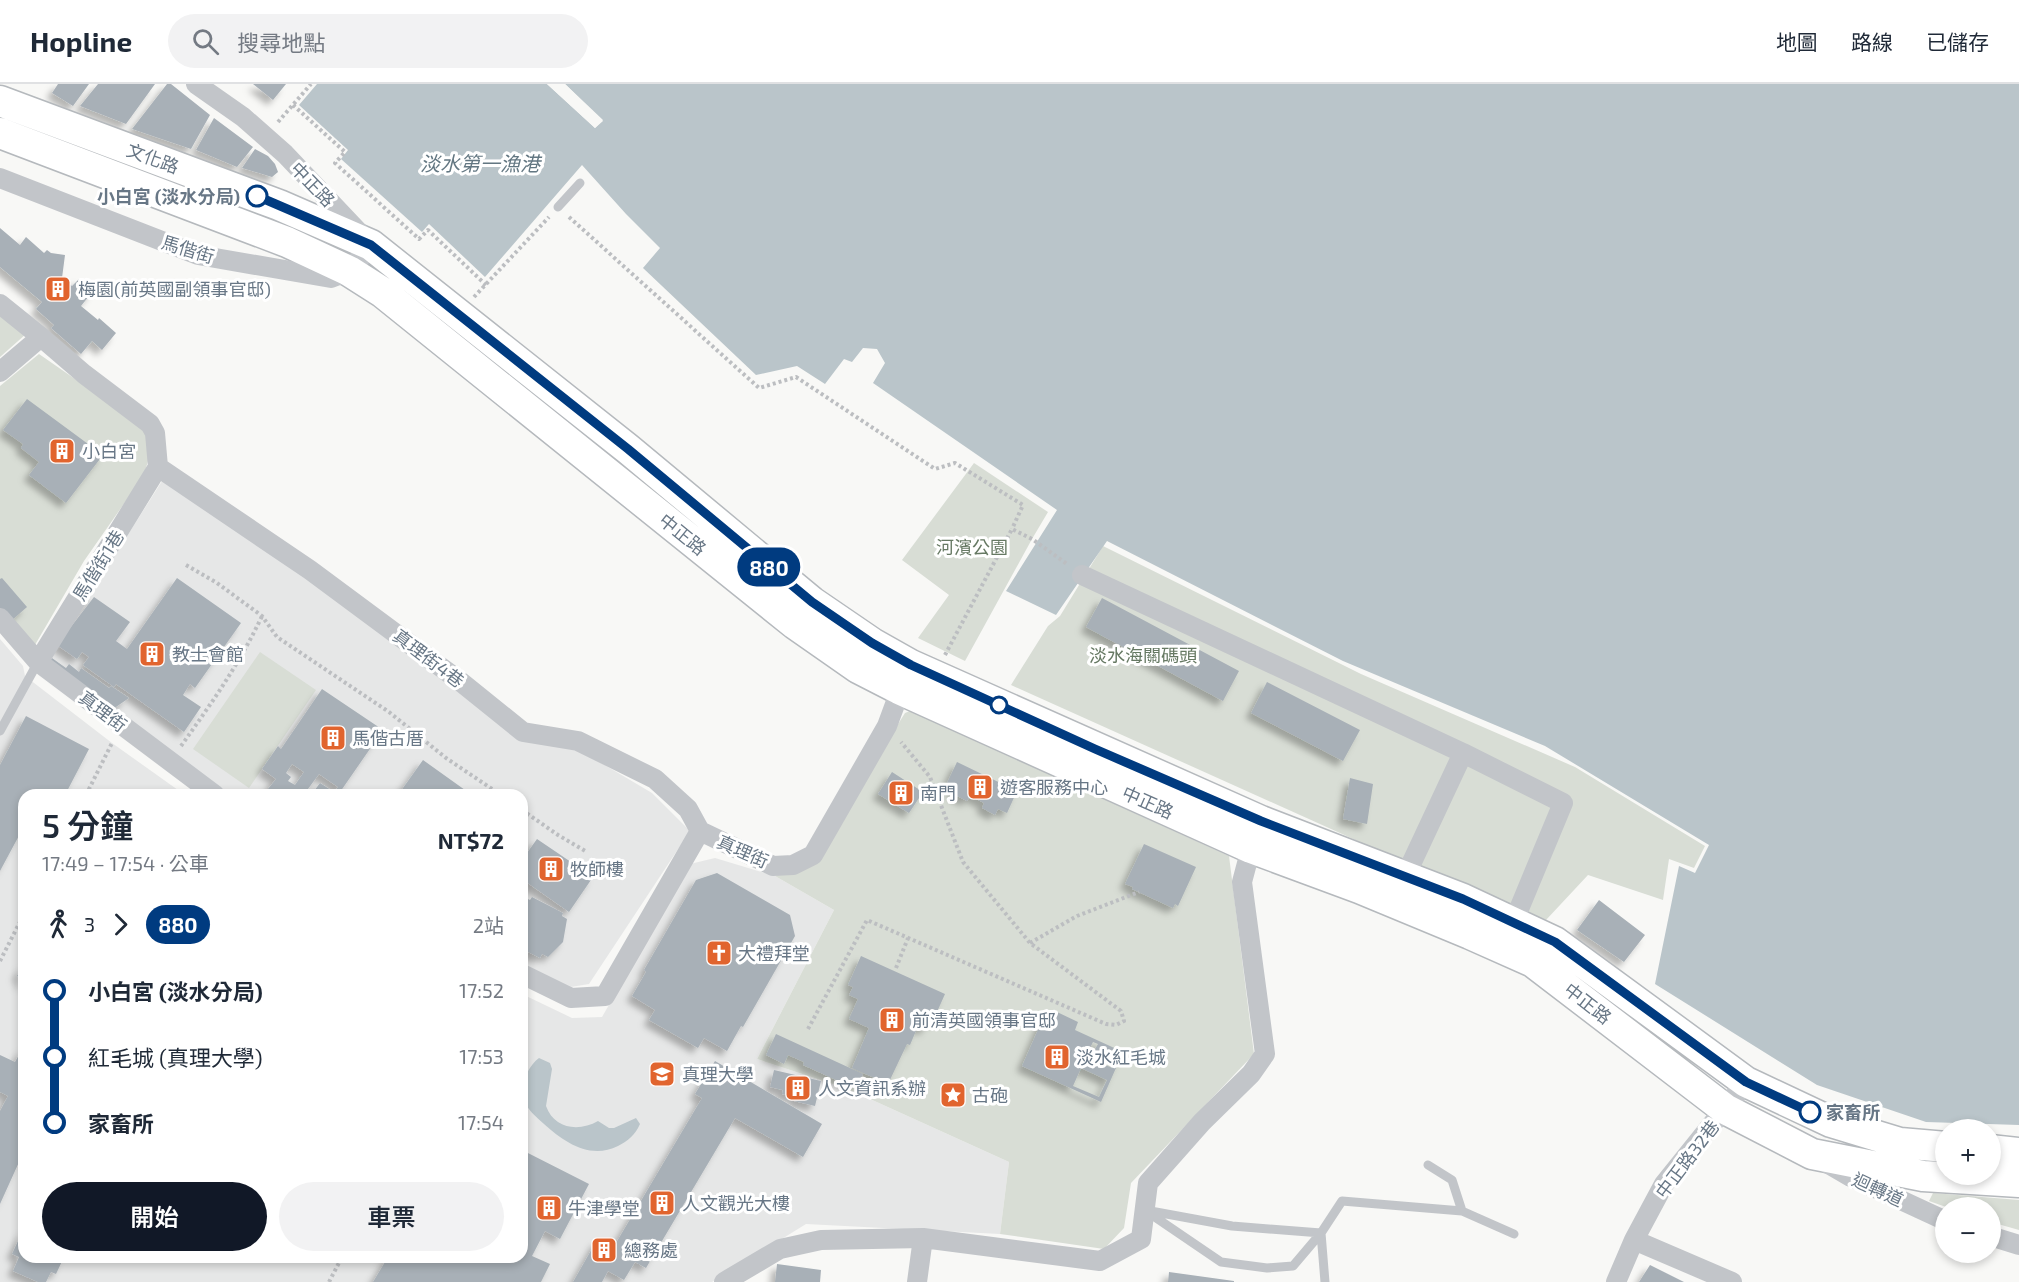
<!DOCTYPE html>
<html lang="zh-TW">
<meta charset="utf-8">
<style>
body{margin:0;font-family:"Exo 2","Noto Sans TC",sans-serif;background:#f2f2f3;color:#1f2937;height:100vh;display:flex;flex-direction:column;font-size:22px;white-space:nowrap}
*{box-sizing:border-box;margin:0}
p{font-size:20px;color:#747a83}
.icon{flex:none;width:33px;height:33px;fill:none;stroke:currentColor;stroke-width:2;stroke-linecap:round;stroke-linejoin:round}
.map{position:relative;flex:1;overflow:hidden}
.drawer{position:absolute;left:18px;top:705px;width:510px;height:474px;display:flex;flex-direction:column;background:#fff;border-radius:18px;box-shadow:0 3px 9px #0003}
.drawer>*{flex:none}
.badge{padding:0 12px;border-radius:20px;font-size:21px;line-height:39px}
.buttons{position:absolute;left:1935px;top:1035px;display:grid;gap:12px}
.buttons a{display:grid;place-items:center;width:66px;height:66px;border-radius:50%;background:#fff;box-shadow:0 3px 9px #0003;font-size:30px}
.map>.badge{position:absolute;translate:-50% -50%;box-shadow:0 0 0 3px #fff}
.legs{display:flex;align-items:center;gap:9px;height:66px;padding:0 24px;font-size:20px}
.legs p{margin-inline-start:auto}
.summary{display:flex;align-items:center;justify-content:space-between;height:102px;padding:0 24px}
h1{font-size:33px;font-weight:600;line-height:45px}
.cta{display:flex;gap:12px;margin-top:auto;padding:12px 24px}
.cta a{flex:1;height:69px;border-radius:36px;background:#111827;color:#fff;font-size:24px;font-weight:600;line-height:69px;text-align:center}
.cta a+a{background:#f2f2f3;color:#1f2937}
ul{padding:0 24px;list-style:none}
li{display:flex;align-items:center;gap:21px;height:66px;font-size:22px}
li i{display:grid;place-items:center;width:9px;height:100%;margin:0 8px;background:currentColor}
li i::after{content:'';width:15px;height:15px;margin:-8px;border:4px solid;border-radius:50%;background:#fff}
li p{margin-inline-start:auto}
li:first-child i{background:linear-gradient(#0000 50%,currentColor 0)}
li:last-child i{background:linear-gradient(currentColor 50%,#0000 0)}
header{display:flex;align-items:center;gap:36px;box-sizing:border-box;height:84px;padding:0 30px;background:#fff;border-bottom:2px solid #e0e1e3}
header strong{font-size:28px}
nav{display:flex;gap:33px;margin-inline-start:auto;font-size:21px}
.search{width:420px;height:54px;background:#f2f2f3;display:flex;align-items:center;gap:15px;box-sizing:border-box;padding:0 21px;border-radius:33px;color:#747a83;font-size:22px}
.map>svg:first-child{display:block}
</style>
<header>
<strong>Hopline</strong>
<div class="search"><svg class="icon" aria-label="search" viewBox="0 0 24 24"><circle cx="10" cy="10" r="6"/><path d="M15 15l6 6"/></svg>搜尋地點</div>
<nav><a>地圖</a><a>路線</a><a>已儲存</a></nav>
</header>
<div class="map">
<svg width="2019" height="1198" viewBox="0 0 2019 1198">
<defs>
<filter id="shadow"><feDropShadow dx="-5.5" dy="5.5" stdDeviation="3" flood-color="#0004"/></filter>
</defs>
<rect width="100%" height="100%" fill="#f8f8f6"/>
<!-- built -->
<path fill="#e6e7e7" d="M162 397 264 462 453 600 517 652 581 667 652 709 690 747 589 900 565 904 522 883V711H222L44 583Z
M0 555 23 582 25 592 112 659 185 711H24V1173H522V910L572 934 602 933 690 780 715 774 775 792 834 826 757 975 848 1005 1009 1078 1000 1150 806 1140 712 1198H0Z"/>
<!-- green -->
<path fill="#d8ddd5" d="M0 228 26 250 0 273Z
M39 270 150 347V370L144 391 84 477 32 566 0 534V302Z
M974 379 1048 428 1032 455 965 577 918 554 949 511 902 476Z
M1103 462 1361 590 1575 683 1705 762 1694 784 1669 775 1663 816 1588 791 1546 836 1411 781 1011 601 1048 542 1060 532Z
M260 568 316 606 249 704 193 665Z
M910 627 1229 772 1254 970 1131 1099 1124 1144 1104 1165 1000 1150 1009 1078 848 1005 757 975 834 826 775 792 811 779 905 629Z
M1933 1109 2019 1116V1146L1991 1138 1990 1124 1946 1123 1929 1117Z"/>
<!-- water -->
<path fill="#bac5ca" d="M317 0H547L595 44 603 36 565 0H2019V1041L1926 1038 1817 1001 1655 900 1679 782 1695 789 1709 761 1545 662 1343 577 1107 457 1056 531 1006 507 1057 426 873 299 885 279 877 265 863 264 852 278 844 275 825 300 797 282 756 291 643 184 660 164 626 130 582 81 485 193 429 140 422 148 341 75 348 66 299 21Z
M539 974 550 979 552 985 546 1022C554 1045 579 1048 598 1037L609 1044H614L636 1034 640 1040C635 1051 628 1057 618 1062 590 1076 564 1058 544 1040 537 1034 526 1024 523 1015 519 1002 528 982 539 974Z"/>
<!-- pier -->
<path fill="#f8f8f6" d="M547 0H552L595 40 599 37 562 0H565L603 37 595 44Z"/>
<!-- building -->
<path fill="#a8b0b7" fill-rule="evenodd" filter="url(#shadow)" d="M58 0H89L73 22 52 9Z
M98 0H155L126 40 80 22Z
M167 0H171L210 31 191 65 132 45Z
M253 0H286L273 16Z
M214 34 253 63 237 83 196 66Z
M255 65 268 72 275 80 278 88 272 93 242 84Z
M0 144 20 161 26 153 44 169 47 166 51 169 65 171 62 194 72 202 79 195 93 207 81 222 98 236 99 234 116 249 102 266 92 257 81 270 51 244 54 241 36 225 42 218 0 183Z
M27 315 103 371 66 419 29 391 39 378 21 364 23 360 3 346Z
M2 494 27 523 11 537 0 524V495Z
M177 494 241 539 195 604 190 600 183 611 201 623 184 648 116 600 114 603 83 581 89 573 82 568 77 575 57 561 94 513 130 538 116 557 127 565Z
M1102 514 1239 587 1223 617 1086 543Z
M52 574 66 584 69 580 79 588 81 584 109 604 111 602 129 614 110 627 48 580Z
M1267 598 1360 646 1343 677 1251 629Z
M322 605 383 646 338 711H311L320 699 334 708 338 703 319 690 305 709 308 711H277L268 705 276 695 262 685 278 662 281 665ZM292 680 304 688 295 701 288 697 291 693 286 689Z
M26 632 89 665 65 711H24V747L22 746 0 787V681Z
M423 676 472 711H398Z
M957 678 1017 707 1007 729 998 725 995 731 982 724 984 719 970 712 967 717 953 710 955 705 946 701Z
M892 688 923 708 909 729 878 710Z
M1350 694 1373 700 1367 740 1343 735Z
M537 755 593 793 569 828 522 795V776Z
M1144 760 1196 783 1178 822 1175 820 1173 824 1132 805 1133 803 1125 800Z
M717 789 790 831 795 852 743 943 741 942 727 967 704 954 698 964 649 936 655 926 632 912 646 888 644 886 696 796Z
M522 812 530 816 532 813 563 829 562 832 567 835 563 858 548 873 542 870 540 874 522 865Z
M1599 816 1645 851 1624 878 1577 846Z
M861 872 945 910 932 939 929 937 925 946 918 942 910 961 907 960 888 1000 852 984 869 944 849 935 858 915 849 911 853 903 848 901Z
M24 879V901L20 898 22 894 17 892Z
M1057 928 1078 938 1075 946 1123 968 1101 1018 1022 982 1044 932 1053 937ZM1093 958 1098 960 1094 967 1109 974 1112 966 1119 969 1112 984 1086 972ZM1081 984 1107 996 1099 1013 1073 1002Z
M776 950 863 990 856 1005 803 981 804 978 788 971 784 980 766 971Z
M24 962V1067L0 1120V1027L8 1012 0 1008V971L15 978Z
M715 977 822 1040 803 1073 735 1034 646 1184 635 1178 624 1196 608 1187 602 1198H573L597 1156 613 1164 702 1014 695 1010Z
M774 986 821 997 815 1022 794 1017 795 1013 782 1010 783 1006 770 1003Z
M522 1066 589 1100 560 1155 545 1147 532 1172 550 1180 541 1198H373L388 1173H522Z
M24 1144V1173H64L56 1190 51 1188 46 1198H38L13 1187 19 1173 12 1170Z
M777 1180 821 1186 820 1198H775Z
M1650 1181 1684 1198H1639Z
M1169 1188 1234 1197V1198H1168Z"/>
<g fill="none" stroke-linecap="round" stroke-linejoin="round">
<!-- primary casing -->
<g stroke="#b5b9bd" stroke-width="33">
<path id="primary" d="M0 17 279 121 371 161 628 365 812 518 872 559 911 581 1261 737 1463 815 1555 858 1746 998 1831 1038 1900 1059 1946 1063
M0 49 287 158 349 187 382 208 795 540 858 584 899 605 1251 764 1359 804 1470 850 1533 878 1725 1025 1812 1070 1923 1092 2019 1098
M1990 1066 2019 1069"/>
</g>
<!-- path -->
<path stroke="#bcbec1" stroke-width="4" stroke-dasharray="3 3" stroke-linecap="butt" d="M293 21 345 68 335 79 419 155 428 146 486 201
M278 38 311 0
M569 133 759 304 796 293 935 385 955 379 1023 421 1012 445
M474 213 549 133
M186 481 217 499 262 532 277 553 389 628 446 674 501 711
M945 571 1012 445 1032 455 1067 480
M181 662C211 620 240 579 262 532
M86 711 112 659
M522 726 558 751 587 768
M1030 859 1077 832 1139 808
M0 877 24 830
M896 884 908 854
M808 945 867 836 1106 940 1116 941 1124 937 1121 927 1030 859 963 778 930 693 901 658
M329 1198 342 1173"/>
<!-- lane -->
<path stroke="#c2c5c9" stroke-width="9" d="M558 123 580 99
M0 647 38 578
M1145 1126 1232 1142 1321 1149 1342 1117 1462 1127 1452 1096 1428 1081
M1462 1127 1514 1150
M1149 1129 1221 1178 1267 1184 1293 1182 1321 1149
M1321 1149 1325 1198"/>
<!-- street -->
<path stroke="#c2c5c9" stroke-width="20" d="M0 94 198 171 331 194 349 187 371 161 285 70 243 33 196 0
M0 220 41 253
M0 288 41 253 84 290 150 340 155 349 158 383
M158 383 310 486 461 598 523 648 578 657 655 695 688 725 700 747
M1082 491 1463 669 1405 793
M0 534 38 578 215 711
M38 578 158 383
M1463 669 1563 719 1519 825
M522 890 571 914 605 912 700 747 773 782 793 781 813 771 887 642 904 596
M1827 1079 1851 1093 1946 1137
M1990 1152 2019 1161
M1634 1156 1732 1198
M724 1198 780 1165 821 1156 923 1154
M917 1198 923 1154 1100 1177 1141 1155 1148 1099 1202 1038 1251 990 1265 970 1242 798 1251 764
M1616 1198 1634 1156 1664 1100 1746 998"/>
<!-- primary -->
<use href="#primary" stroke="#fff" stroke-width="30"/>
</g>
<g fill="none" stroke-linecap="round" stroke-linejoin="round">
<!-- line-1 casing -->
<g stroke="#fff" stroke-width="14">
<path id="line-1" d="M257 112 371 161 628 365 812 518 872 559 911 581 1095 665 1261 737 1463 815 1555 858 1746 998 1810 1028"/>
</g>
<!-- line-1 -->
<use href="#line-1" stroke="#003b80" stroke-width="9"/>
</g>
<!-- icons -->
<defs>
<g id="building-square" transform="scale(1.35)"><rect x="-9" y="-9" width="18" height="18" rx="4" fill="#e1642e" stroke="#fff"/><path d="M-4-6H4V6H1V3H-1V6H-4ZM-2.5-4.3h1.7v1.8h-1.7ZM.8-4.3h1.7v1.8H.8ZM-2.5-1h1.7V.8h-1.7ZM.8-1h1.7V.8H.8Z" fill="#fff"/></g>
<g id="church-square" transform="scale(1.35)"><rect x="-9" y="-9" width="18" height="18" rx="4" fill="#e1642e" stroke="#fff"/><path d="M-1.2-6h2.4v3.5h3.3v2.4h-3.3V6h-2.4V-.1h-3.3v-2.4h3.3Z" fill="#fff"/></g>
<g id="university-square" transform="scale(1.35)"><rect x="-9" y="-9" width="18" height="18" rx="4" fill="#e1642e" stroke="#fff"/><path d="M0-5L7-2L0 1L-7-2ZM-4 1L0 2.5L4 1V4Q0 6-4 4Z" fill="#fff"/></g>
<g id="sight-square" transform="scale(1.35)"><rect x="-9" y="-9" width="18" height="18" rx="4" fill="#e1642e" stroke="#fff"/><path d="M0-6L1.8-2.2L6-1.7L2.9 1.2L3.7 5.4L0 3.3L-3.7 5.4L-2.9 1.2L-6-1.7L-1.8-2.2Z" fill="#fff"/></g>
</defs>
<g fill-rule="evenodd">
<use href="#building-square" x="58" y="205"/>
<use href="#building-square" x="62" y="367"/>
<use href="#building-square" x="152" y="570"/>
<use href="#building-square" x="333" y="654"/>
<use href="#building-square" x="980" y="703"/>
<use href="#building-square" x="901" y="709"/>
<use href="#building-square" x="551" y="785"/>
<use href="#church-square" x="719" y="869"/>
<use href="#building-square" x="892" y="936"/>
<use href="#building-square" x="1057" y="973"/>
<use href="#university-square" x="662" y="990"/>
<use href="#building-square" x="798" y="1004"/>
<use href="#sight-square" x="953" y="1011"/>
<use href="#building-square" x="662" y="1119"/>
<use href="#building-square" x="549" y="1124"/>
<use href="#building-square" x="604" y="1166"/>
</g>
<!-- markers -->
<g fill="#fff" stroke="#003b80" stroke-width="3">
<circle cx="257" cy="112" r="10"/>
<circle cx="999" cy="621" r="8"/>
<circle cx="1810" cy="1028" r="10"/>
</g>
<g text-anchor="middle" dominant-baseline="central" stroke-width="6" stroke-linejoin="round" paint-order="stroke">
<!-- street labels -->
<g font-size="18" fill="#687786" stroke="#fff">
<text transform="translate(153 74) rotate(20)">文化路</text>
<text transform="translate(313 100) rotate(46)">中正路</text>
<text transform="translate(188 165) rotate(17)">馬偕街</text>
<text transform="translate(683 450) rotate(39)">中正路</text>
<text transform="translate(98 481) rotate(-58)">馬偕街1巷</text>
<text transform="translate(429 574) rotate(37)">真理街4巷</text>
<text transform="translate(103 627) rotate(37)">真理街</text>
<text transform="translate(1148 718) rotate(24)">中正路</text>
<text transform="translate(743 767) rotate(24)">真理街</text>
<text transform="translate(1588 919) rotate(38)">中正路</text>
<text transform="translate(1687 1075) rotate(-53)">中正路32巷</text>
<text transform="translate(1878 1105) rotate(25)">迴轉道</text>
</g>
<!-- stop labels -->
<g font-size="18" font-weight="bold" fill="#687786" stroke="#fff" text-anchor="end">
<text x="240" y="112">小白宮 (淡水分局)</text>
<text x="1826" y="1028" text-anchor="start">家畜所</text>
</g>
<!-- poi labels -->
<g font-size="18" fill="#687786" stroke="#fff" text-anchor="start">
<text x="78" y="205">梅園(前英國副領事官邸)</text>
<text x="82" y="367">小白宮</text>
<text x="172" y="570">教士會館</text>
<text x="352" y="654">馬偕古厝</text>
<text x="1000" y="703">遊客服務中心</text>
<text x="920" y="709">南門</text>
<text x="570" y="785">牧師樓</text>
<text x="738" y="869">大禮拜堂</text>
<text x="912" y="936">前清英國領事官邸</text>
<text x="1076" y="973">淡水紅毛城</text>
<text x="682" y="990">真理大學</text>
<text x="818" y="1004">人文資訊系辦</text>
<text x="972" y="1011">古砲</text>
<text x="682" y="1119">人文觀光大樓</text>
<text x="568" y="1124">牛津學堂</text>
<text x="624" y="1166">總務處</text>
</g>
<!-- park labels -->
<g font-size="18" fill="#667963" stroke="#fff">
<text x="972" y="463">河濱公園</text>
<text x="1143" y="571">淡水海關碼頭</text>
</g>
<!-- water labels -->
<g font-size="20" font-style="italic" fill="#637782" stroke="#fff">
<text x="480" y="79">淡水第一漁港</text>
</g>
</g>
</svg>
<div class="buttons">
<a>+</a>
<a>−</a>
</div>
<b class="badge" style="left:769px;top:483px;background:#003b80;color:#fff">880</b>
<section class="drawer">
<div class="summary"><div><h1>5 分鐘</h1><p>17:49 – 17:54 · 公車</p></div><b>NT$72</b></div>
<div class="legs"><svg class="icon" aria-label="walk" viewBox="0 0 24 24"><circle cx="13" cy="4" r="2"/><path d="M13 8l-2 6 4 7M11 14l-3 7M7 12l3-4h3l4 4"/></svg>3<svg class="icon" aria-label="forward" viewBox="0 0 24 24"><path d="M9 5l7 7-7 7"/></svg><b class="badge" style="background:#003b80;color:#fff">880</b><p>2站</p></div>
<ul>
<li><i style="color:#003b80"></i><b>小白宮 (淡水分局)</b><p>17:52</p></li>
<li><i style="color:#003b80"></i><span>紅毛城 (真理大學)</span><p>17:53</p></li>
<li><i style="color:#003b80"></i><b>家畜所</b><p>17:54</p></li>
</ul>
<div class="cta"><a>開始</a><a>車票</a></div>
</section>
</div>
